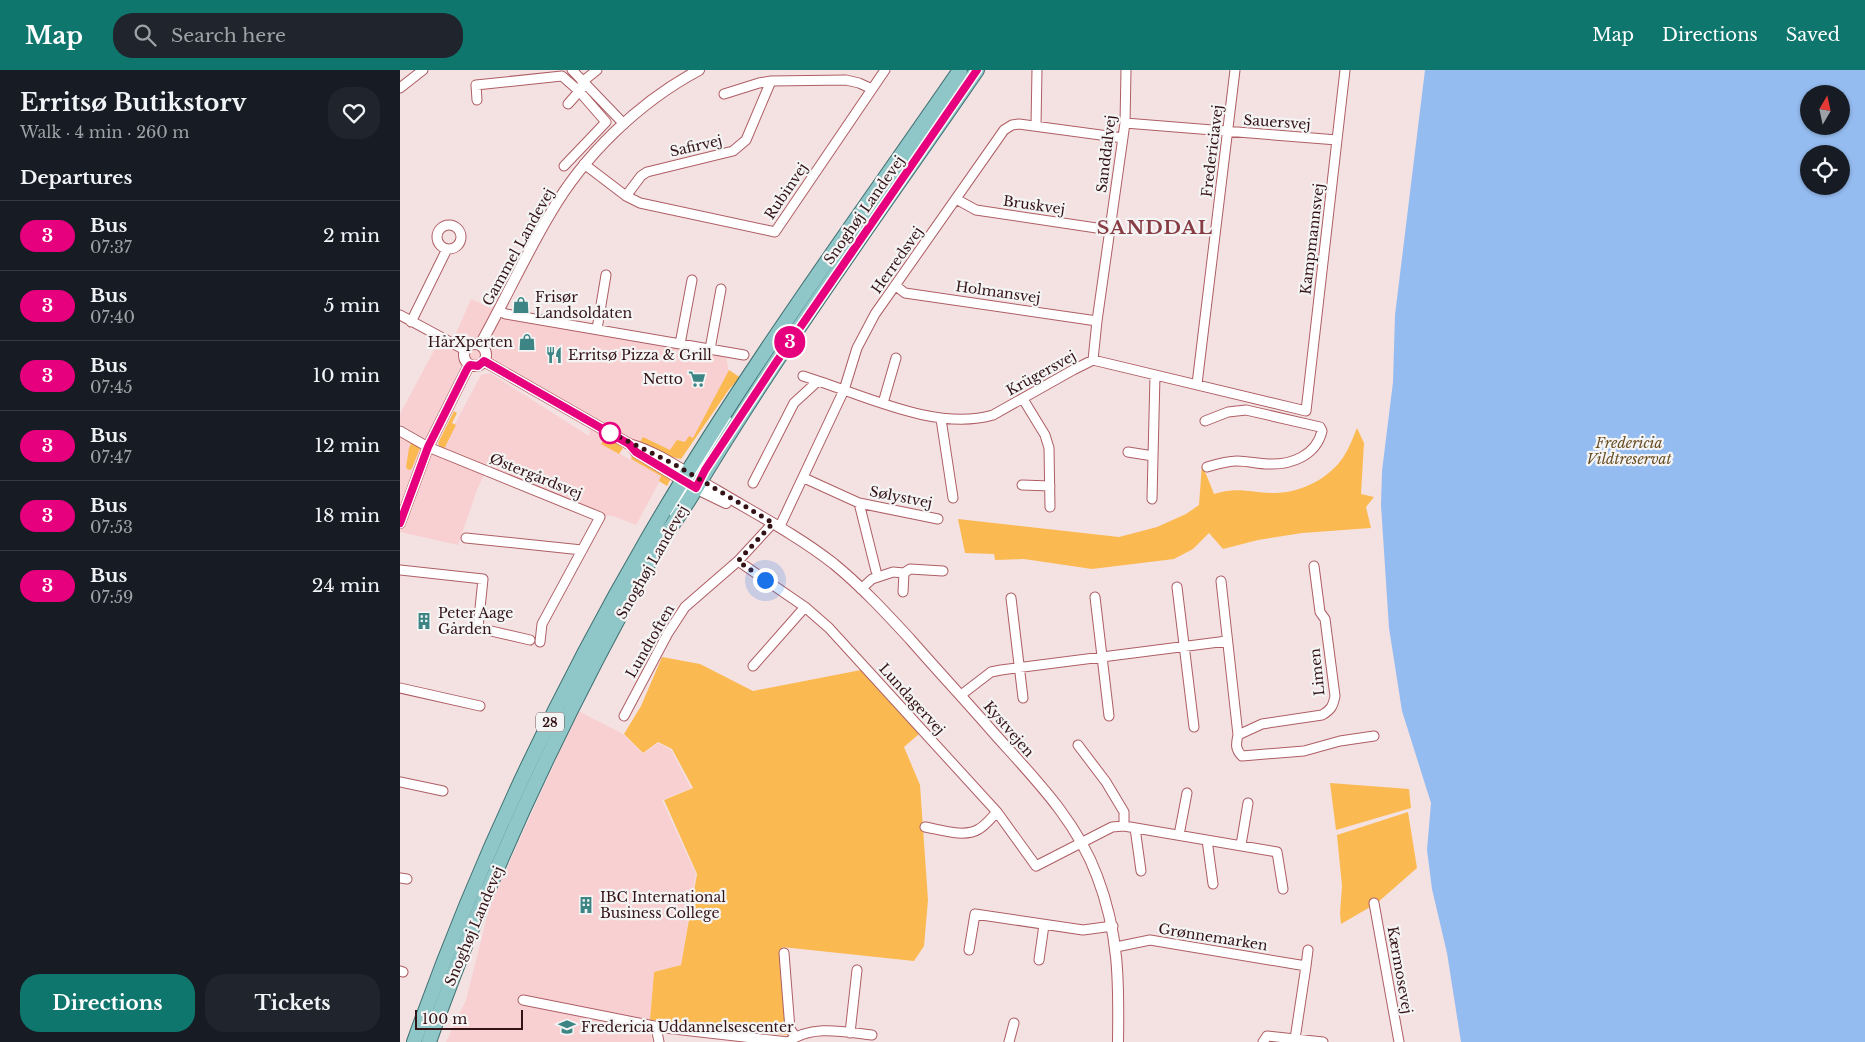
<!DOCTYPE html>
<meta charset="utf-8">
<style>
body{margin:0;font-family:"Libre Baskerville",serif;background:#20242c;color:#f1f3f6;height:100vh;display:flex;flex-direction:column;font-size:19px;white-space:nowrap}
*{box-sizing:border-box;margin:0}
p{font-size:16px;color:#9ea1a6}
.icon{flex:none;width:28px;height:28px;fill:none;stroke:currentColor;stroke-width:2;stroke-linecap:round;stroke-linejoin:round}
.map{position:relative;flex:1;overflow:hidden}
.drawer{display:flex;flex-direction:column;background:#171b24;width:400px}
.drawer>*{flex:none}
.badge{padding:0 10px;border-radius:16px;font-size:18px;line-height:32px}
.needle{width:32px;rotate:9deg}
.buttons{position:absolute;left:1400px;top:15px;display:grid;gap:10px}
.buttons a{display:grid;place-items:center;width:50px;height:50px;border-radius:50%;background:#171b24;box-shadow:0 1px 4px #0004;font-size:25px}
.scale{position:absolute;left:15px;bottom:12px;width:108px;box-sizing:border-box;padding-left:5px;border:2px solid #341317;border-top:0;font-size:14px;line-height:18px;white-space:nowrap;color:#341317;-webkit-text-stroke:4px #f4f4f4;paint-order:stroke}
.you{position:absolute;width:25px;height:25px;margin:-12px;border:4px solid #fff;border-radius:50%;background:#1a73e8;box-shadow:0 0 0 8px #1a73e833}
.map>.badge{position:absolute;translate:-50% -50%;box-shadow:0 0 0 2px #fff}
h2{padding:0 20px;font-size:19px;line-height:45px}
.round{display:grid;place-items:center;flex:none;width:52px;height:52px;border-radius:20px;background:#20242c}
.head{display:flex;align-items:center;justify-content:space-between;height:85px;padding:0 20px}
h1{font-size:24px;font-weight:700;line-height:38px}
.action{display:flex;gap:10px;margin-top:auto;padding:10px 20px}
.action a{flex:1;height:58px;border-radius:20px;background:#0f766e;color:#fff;font-size:20px;font-weight:700;line-height:58px;text-align:center}
.action a+a{background:#20242c;color:#f1f3f6}
ul{padding:0;list-style:none}
li{display:flex;align-items:center;gap:15px;height:70px;padding:0 20px;border-top:1px solid #363941}
li div{flex:1}
li b{display:block;font-size:19px}
li em{font-style:normal}
li .badge{min-width:55px;font-weight:700;text-align:center}
header{display:flex;align-items:center;gap:30px;box-sizing:border-box;height:70px;padding:0 25px;background:#0f766e;color:#fff}
header strong{font-size:24px}
nav{display:flex;gap:28px;margin-inline-start:auto;font-size:18px}
.search{width:350px;height:45px;background:#20242c;display:flex;align-items:center;gap:12px;box-sizing:border-box;padding:0 18px;border-radius:20px;color:#9ea1a6;font-size:19px}
main{display:flex;flex:1;min-height:0}
.map>svg:first-child{display:block}
</style>
<header>
<strong>Map</strong>
<div class="search"><svg class="icon" aria-label="search" viewBox="0 0 24 24"><circle cx="10" cy="10" r="6"/><path d="M15 15l6 6"/></svg>Search here</div>
<nav><a>Map</a><a>Directions</a><a>Saved</a></nav>
</header>
<main>
<section class="drawer">
<div class="head"><div><h1>Erritsø Butikstorv</h1><p>Walk · 4 min · 260 m</p></div><a class="round"><svg class="icon" aria-label="heart" viewBox="0 0 24 24"><path d="M12 20l-8-8c-3-5 5-10 8-4 3-6 11-1 8 4z"/></svg></a></div>
<h2>Departures</h2>
<ul>
<li><span class="badge" style="background:#e6007e;color:#fff">3</span><div><b>Bus</b><p>07:37</p></div><em>2 min</em></li>
<li><span class="badge" style="background:#e6007e;color:#fff">3</span><div><b>Bus</b><p>07:40</p></div><em>5 min</em></li>
<li><span class="badge" style="background:#e6007e;color:#fff">3</span><div><b>Bus</b><p>07:45</p></div><em>10 min</em></li>
<li><span class="badge" style="background:#e6007e;color:#fff">3</span><div><b>Bus</b><p>07:47</p></div><em>12 min</em></li>
<li><span class="badge" style="background:#e6007e;color:#fff">3</span><div><b>Bus</b><p>07:53</p></div><em>18 min</em></li>
<li><span class="badge" style="background:#e6007e;color:#fff">3</span><div><b>Bus</b><p>07:59</p></div><em>24 min</em></li>
</ul>
<div class="action"><a>Directions</a><a>Tickets</a></div>
</section>
<div class="map">
<svg width="1465" height="972" viewBox="0 0 1465 972">
<rect width="100%" height="100%" fill="#f4e1e2"/>
<!-- built -->
<path fill="#f8d0d1" d="M71 229 91 238 104 247 326 286 331 316 295 367 276 387 206 365 200 372 227 388 263 405 236 455 213 446 201 445 87 398 77 420 58 475 0 462V366L18 377 43 376 81 305 90 303 189 366 191 347 94 291 61 296 28 370 0 354V344L38 273 54 268Z
M178 641 223 664 243 684 258 673 271 680 291 718 262 730 296 804 281 895 254 902 250 950 252 972H46L66 930 90 835Z"/>
<!-- green -->
<path fill="#fbb952" d="M329 300 341 308 330 318 281 389 267 386 240 372 243 367 270 380 277 370 285 372 289 366 293 368Z
M54 341 57 343 52 353 56 355 44 379 39 376 38 373Z
M957 358 964 373 961 424 974 427 966 437 971 458 902 463 858 470 823 479 809 463 793 479 774 489 692 499 624 489 595 490 594 484 565 483 558 449 719 467 757 457 786 444 799 435 802 394 814 424C840 416 850 423 875 423 901 423 930 408 944 386 949 378 953 368 957 358Z
M0 366 20 378 12 398 10 400 7 399 6 397 9 378 11 374Z
M206 366 223 378 219 384 201 374Z
M232 385 268 407 270 410 267 416 259 411 261 406 231 389Z
M262 587 300 594 353 621 461 600 519 664 504 677 520 715 528 830 524 876 514 891 382 877 387 965 250 950 254 902 281 895 297 804 264 730 293 718 272 679 258 672 243 683 224 664 241 636Z
M930 713 1009 719 1011 738 936 760Z
M1008 742 1017 798 977 833 941 854 940 843 942 816 937 765Z"/>
<!-- water -->
<path fill="#95bcf0" fill-rule="evenodd" d="M1025 0H1465V972H1061L1047 883 1032 819 1027 780 1031 733 1002 641 989 558 981 435 982 401 993 312 995 245ZM1409 24H1441V56H1409ZM1409 84H1441V116H1409Z"/>
<g fill="none" stroke-linecap="round" stroke-linejoin="round">
<!-- minor casing -->
<g stroke="#ae5e64" stroke-width="11">
<path id="minor" d="M172 0 224 54
M182 12 197 0
M0 18 23 0
M324 24 359 13 371 11 446 10 459 13 472 19
M77 30 76 15 162 6 179 21 206 52 164 96
M168 34 183 17
M725 53 937 70
M636 55 637 0
M184 94 226 126 240 133 375 162 485 0
M226 126 241 106 247 102 333 81 346 70 371 11
M556 129 576 140 710 160
M37 167a12 12 0 1 1 24 0a12 12 0 1 1-24 0Z
M496 216 505 223 697 251
M98 241 106 244 344 285
M0 245 65 280
M11 252 47 179
M197 259 206 205
M280 274 292 210
M310 279 321 219
M693 290 697 251 725 53 726 0
M403 306 418 311
M797 314 835 0
M623 329 645 365 649 378 650 437
M483 333 496 288
M541 349 553 428
M805 351 828 342 846 340 920 357 922 361C916 386 891 395 868 394 858 394 848 391 837 391 827 391 817 394 807 397
M0 361 28 377 200 447 142 554 140 572
M728 382 753 386
M404 408 459 433 538 449
M353 413 394 333 418 311C470 328 539 361 593 345L673 300 693 290 906 341 945 0
M622 415 650 416
M752 429 755 305
M459 433 476 501
M380 456 444 320 457 278 475 244 604 60 612 55 619 54 723 68
M66 468 182 480
M338 491 405 537 429 558 597 742 636 796 712 757 724 756 877 782 883 819
M0 500 83 509 78 558 130 570
M821 511 838 665C836 674 835 679 842 686L904 681 940 671 974 666
M777 517 794 657
M461 519 472 509 493 502 504 503 510 499 543 501
M503 522 504 503
M695 527 709 646
M611 528 623 628
M353 596 405 537
M0 618 80 636
M561 625 591 602 601 600 827 571
M224 646 268 563 285 537 338 491 373 453
M838 665 862 654 922 645C931 640 933 636 935 626L925 549 920 542 914 496
M678 675 706 712 724 742V756
M0 712 43 721
M525 757C541 760 565 768 579 759 586 755 591 748 597 742
M735 758 741 801
M779 765 787 723
M807 770 813 814
M841 775 848 733
M0 808 7 809
M974 833 999 972
M716 877 750 870 906 896 895 969
M569 880 575 844 683 860 713 856
M384 883 390 959 395 966
M639 890 644 855
M906 896 908 880
M0 901 3 902
M123 930 254 956 256 957 259 972
M256 957 388 972C412 954 445 962 472 965
M450 963 457 900
M609 972 614 953
M863 972 867 966 923 972"/>
</g>
<!-- tertiary casing -->
<g stroke="#ae5e64" stroke-width="12">
<path id="tertiary" d="M64 285a11 11 0 1 1 22 0a11 11 0 1 1-22 0Z
M80 275C104 232 125 186 150 144 184 85 239 32 299 0
M84 291 229 374C261 383 287 404 316 420 356 444 397 465 434 494 462 517 486 543 510 569 537 600 565 630 592 661 632 706 676 749 697 806 719 863 719 912 718 972
M233 378 236 382 295 418 326 433
M294 412V406L327 351
M274 442 290 415 289 408
M0 453 28 377 69 295"/>
</g>
<!-- primary casing -->
<g stroke="#3e6f71" stroke-width="16">
<path id="primary" d="M14 972C76 797 155 628 248 468 342 306 454 154 560 0
M29 972C88 805 165 642 252 487 264 466 279 446 292 425 379 279 480 141 577 0"/>
</g>
<!-- minor -->
<use href="#minor" stroke="#fff" stroke-width="9"/>
<!-- tertiary -->
<use href="#tertiary" stroke="#fff" stroke-width="10"/>
<!-- primary -->
<use href="#primary" stroke="#8fc6c7" stroke-width="14"/>
</g>
<g fill="none" stroke-linecap="round" stroke-linejoin="round">
<!-- line casing -->
<g stroke="#fff" stroke-width="11">
<path id="line" d="M0 453 28 377 67 299 70 295 78 296 84 291 229 374 236 382 296 418 305 400 375 294 577 0"/>
</g>
<!-- line -->
<use href="#line" stroke="#e6007e" stroke-width="8"/>
<!-- walk -->
<path stroke="#341317" stroke-width="5" stroke-dasharray="0 9" d="M210 363 207 361 274 394 373 453 338 491 365 510"/>
</g>
<!-- icons -->
<defs>
<g id="shop-bare" transform="scale(1.35)"><path d="M-5-2.5h2.3a2.7 3.5 0 0 1 5.4 0H5L5.5 6h-11ZM-1.5-2.5h3a1.5 2.3 0 0 0-3 0Z" fill="#3d8585" stroke="#f4f4f4" stroke-width="2.5" paint-order="stroke"/></g>
<g id="restaurant-bare" transform="scale(1.35)"><path d="M-5-6h1v4h1v-4h1v4h1v-4h1v5L-1.5 .5V6h-2V.5L-5-1ZM5-6V6H3V1.5H1.5Q1.5-4 5-6Z" fill="#3d8585" stroke="#f4f4f4" stroke-width="2.5" paint-order="stroke"/></g>
<g id="supermarket-bare" transform="scale(1.35)"><path d="M-6-5.5h2.5l.6 2H6L4.5 2H-2.5L-4.4-4H-6ZM-1.5 3.2a1.3 1.3 0 1 0 .1 0ZM3 3.2a1.3 1.3 0 1 0 .1 0Z" fill="#3d8585" stroke="#f4f4f4" stroke-width="2.5" paint-order="stroke"/></g>
<g id="building-bare" transform="scale(1.35)"><path d="M-4-6H4V6H1V3H-1V6H-4ZM-2.5-4.3h1.7v1.8h-1.7ZM.8-4.3h1.7v1.8H.8ZM-2.5-1h1.7V.8h-1.7ZM.8-1h1.7V.8H.8Z" fill="#3d8585" stroke="#f4f4f4" stroke-width="2.5" paint-order="stroke"/></g>
<g id="school-bare" transform="scale(1.35)"><path d="M0-5L7-2L0 1L-7-2ZM-4 1L0 2.5L4 1V4Q0 6-4 4Z" fill="#3d8585" stroke="#f4f4f4" stroke-width="2.5" paint-order="stroke"/></g>
</defs>
<g fill-rule="evenodd">
<use href="#shop-bare" x="121" y="235"/>
<use href="#shop-bare" x="127" y="272"/>
<use href="#restaurant-bare" x="154" y="285"/>
<use href="#supermarket-bare" x="297" y="309"/>
<use href="#building-bare" x="24" y="551"/>
<use href="#building-bare" x="186" y="835"/>
<use href="#school-bare" x="167" y="957"/>
</g>
<!-- markers -->
<circle fill="#fff" stroke="#e6007e" stroke-width="2.5" cx="210" cy="363" r="10"/>
<g text-anchor="middle" dominant-baseline="central" stroke-width="4.5" stroke-linejoin="round" paint-order="stroke">
<!-- shield labels -->
<rect fill="#f4f4f4" stroke="#6e5659" stroke-width="1" x="136" y="642.5" width="28" height="19" rx="4"/>
<g font-size="12" font-weight="bold" fill="#341317">
<text x="150" y="652">28</text>
</g>
<!-- street labels -->
<g font-size="14" fill="#341317" stroke="#f4f4f4">
<text transform="translate(877 52) rotate(4)">Sauersvej</text>
<text transform="translate(296 76) rotate(-13)">Safirvej</text>
<text transform="translate(812 81) rotate(-83)">Fredericiavej</text>
<text transform="translate(706 84) rotate(-83)">Sanddalvej</text>
<text transform="translate(386 121) rotate(-56)">Rubinvej</text>
<text transform="translate(634 135) rotate(8)">Bruskvej</text>
<text transform="translate(464 140) rotate(-55)">Snoghøj Landevej</text>
<text transform="translate(912 169) rotate(-83)">Kampmannsvej</text>
<text transform="translate(118 177) rotate(-61)">Gammel Landevej</text>
<text transform="translate(497 190) rotate(-55)">Herredsvej</text>
<text transform="translate(598 222) rotate(8)">Holmansvej</text>
<text transform="translate(641 303) rotate(-29)">Krügersvej</text>
<text transform="translate(136 406) rotate(22)">Østergårdsvej</text>
<text transform="translate(501 427) rotate(11)">Sølystvej</text>
<text transform="translate(252 492) rotate(-60)">Snoghøj Landevej</text>
<text transform="translate(250 571) rotate(-60)">Lundtoften</text>
<text transform="translate(917 602) rotate(-96)">Limen</text>
<text transform="translate(512 629) rotate(48)">Lundagervej</text>
<text transform="translate(609 659) rotate(49)">Kystvejen</text>
<text transform="translate(74 856) rotate(-67)">Snoghøj Landevej</text>
<text transform="translate(813 867) rotate(9)">Grønnemarken</text>
<text transform="translate(1000 900) rotate(80)">Kærmosevej</text>
</g>
<!-- poi labels -->
<g font-size="14" fill="#341317" stroke="#f4f4f4" text-anchor="start">
<text x="135" y="227">Frisør<tspan x="135" dy="16">Landsoldaten</tspan></text>
<text x="113" y="272" text-anchor="end">HårXperten</text>
<text x="168" y="285">Erritsø Pizza &amp; Grill</text>
<text x="283" y="309" text-anchor="end">Netto</text>
<text x="38" y="543">Peter Aage<tspan x="38" dy="16">Gården</tspan></text>
<text x="200" y="827">IBC International<tspan x="200" dy="16">Business College</tspan></text>
<text x="181" y="957">Fredericia Uddannelsescenter</text>
</g>
<!-- park labels -->
<g font-size="14" font-style="italic" fill="#684d23" stroke="#f4f4f4">
<text x="1229" y="373">Fredericia<tspan x="1229" dy="16">Vildtreservat</tspan></text>
</g>
<!-- district labels -->
<g font-size="19" font-weight="bold" letter-spacing="1" fill="#883c44" stroke="#f4f4f4">
<text x="755" y="157">SANDDAL</text>
</g>
</g>
</svg>
<div class="buttons">
<a><svg class="needle" viewBox="-14 -14 28 28"><path d="M0-13l5 13h-10z" fill="#e53935"/><path d="M0 13l5-13h-10z" fill="#9ea1a6"/></svg></a>
<a><svg class="icon" aria-label="locate" viewBox="0 0 24 24"><circle cx="12" cy="12" r="6"/><path d="M12 2v4M12 18v4M2 12h4M18 12h4"/></svg></a>
</div>
<div class="scale">100 m</div>
<div class="you" style="left:365px;top:510px"></div>
<b class="badge" style="left:390px;top:272px;background:#e6007e;color:#fff">3</b>
</div>
</main>
